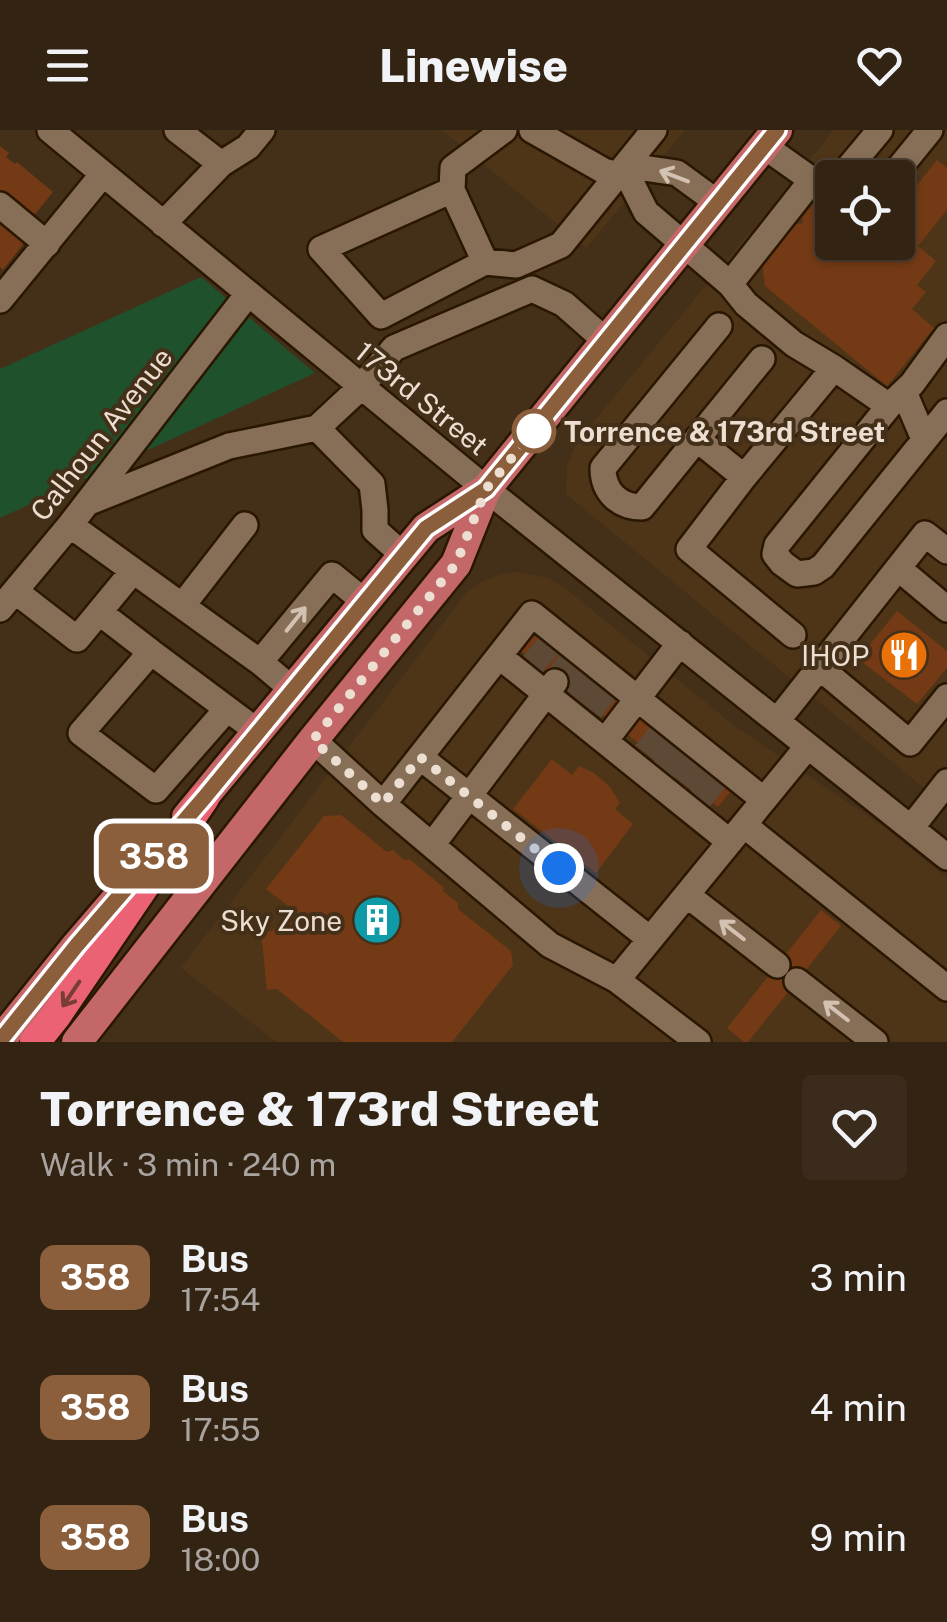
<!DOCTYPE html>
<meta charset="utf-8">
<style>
body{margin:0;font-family:"Public Sans",sans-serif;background:#3b2b1c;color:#f1f3f6;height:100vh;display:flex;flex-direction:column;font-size:38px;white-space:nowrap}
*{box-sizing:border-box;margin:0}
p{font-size:32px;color:#a9a4a0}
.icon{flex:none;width:55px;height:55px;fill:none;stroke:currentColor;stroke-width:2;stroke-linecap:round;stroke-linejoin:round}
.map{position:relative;height:912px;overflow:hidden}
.panel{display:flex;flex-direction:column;background:#332313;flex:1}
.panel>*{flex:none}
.badge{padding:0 20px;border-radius:15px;font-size:35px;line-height:65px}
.fabs{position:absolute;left:815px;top:30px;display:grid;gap:20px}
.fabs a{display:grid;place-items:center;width:100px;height:100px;border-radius:10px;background:#332313;box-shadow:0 2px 8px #0004,0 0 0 2px #4e4033;font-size:50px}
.you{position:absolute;width:50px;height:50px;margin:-25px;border:8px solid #fff;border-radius:50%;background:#1a73e8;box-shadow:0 0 0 15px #1a73e833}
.map>.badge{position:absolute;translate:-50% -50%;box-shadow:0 0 0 5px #fff}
.round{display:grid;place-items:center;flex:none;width:105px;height:105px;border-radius:10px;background:#3b2b1c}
.head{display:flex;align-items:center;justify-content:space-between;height:170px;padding:0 40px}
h1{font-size:48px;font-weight:800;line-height:75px}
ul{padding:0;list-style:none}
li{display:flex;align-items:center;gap:30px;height:130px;padding:0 40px}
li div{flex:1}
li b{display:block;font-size:38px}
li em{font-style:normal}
li .badge{min-width:110px;font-weight:700;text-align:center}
header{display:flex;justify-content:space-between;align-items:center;height:130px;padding:0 40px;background:#332313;font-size:45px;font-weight:800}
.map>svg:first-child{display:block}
</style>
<header><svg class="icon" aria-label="menu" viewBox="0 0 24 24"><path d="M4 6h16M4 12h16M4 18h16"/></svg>Linewise<svg class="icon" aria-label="heart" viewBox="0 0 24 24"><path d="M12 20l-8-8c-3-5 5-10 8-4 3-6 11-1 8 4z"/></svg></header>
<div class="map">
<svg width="947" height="912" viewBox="0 0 947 912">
<rect width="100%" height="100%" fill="#442f19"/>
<!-- built -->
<path fill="#4e3518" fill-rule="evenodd" d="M442 0H685L586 118Z
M834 0H947V677L566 364 567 336 577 312ZM832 48H898V112H832Z
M517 442 549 448 565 458 736 597 883 696 947 748V912H276L181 838 466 463 481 452 500 445Z"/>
<!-- green -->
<path fill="#1f512d" d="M201 147 315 243 0 388V239Z"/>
<!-- building -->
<path fill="#733a15" d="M0 16 9 23 6 27 15 34 17 32 53 62 32 88 0 61Z
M937 30 947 38V80L918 116 936 131 917 155 926 162 912 179 934 198 887 256 765 156 761 124 780 97 803 93 802 88 818 68 832 80V112H898V79Z
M0 86 28 108 3 140 0 137Z
M897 481 947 521V538L917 574 858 529Z
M532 496 623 568 607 589 515 516Z
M643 583 735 656 718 677 627 604Z
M552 629 572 645 579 636 594 643 610 657 620 673 615 679 633 694 596 743 513 679Z
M341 685 387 722 393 720 404 730 409 729 443 757V761L458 773V779L511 821 513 835 452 912H343L277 859 267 860 261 802 272 801 291 778 266 759 324 686Z
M821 780 841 796 748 912H744L727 898Z"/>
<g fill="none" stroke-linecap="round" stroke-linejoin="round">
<!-- minor-tunnel -->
<path stroke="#5d4935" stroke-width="25" stroke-dasharray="25 12" stroke-linecap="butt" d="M533 534 550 514
M555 552 571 530
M572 565 589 545
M591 580 607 559
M645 623 661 603
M663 640 680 618
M682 653 698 633
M700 669 717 648"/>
<!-- minor casing -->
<g stroke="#291702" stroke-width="30">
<path id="minor" d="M50 0 486 359 947 727
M177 0 221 34
M504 0 453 38 452 60 485 132 516 135 561 115 654 0
M532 0 604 41 629 48 646 82 730 154 746 174 794 214 834 238 889 276 912 254 947 206
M764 16 829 62 832 57
M629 48 637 37 677 43 718 73
M840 48 880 0
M891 48 930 0
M452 60 321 119 381 186 485 132
M0 75 47 114
M163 94 221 34 248 17 262 0
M730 154 812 50
M0 170 103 44
M904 262 924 309
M889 276 777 415 775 424 782 433 797 444 814 442 823 436 947 282
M317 298 372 354 375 380V400L403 425
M697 309 642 377C619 377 603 362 603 338L719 196
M744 347 697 309 762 229
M87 373 229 316 317 298 361 257 394 218 532 159 564 174 606 211
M70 395 260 532 292 559
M898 438 947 479
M15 461 77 509 133 441
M182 476 245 395
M0 479 70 395 248 164
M99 482 151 522
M793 505 689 419 744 347 834 238
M499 526 730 712
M260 532 332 445 365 472
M819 537 910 613 947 567
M227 579 156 660 81 603 151 522 257 601
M777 591 925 404 947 421
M313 610 383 674 550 815 617 850 698 912
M605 611 680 513
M420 627 650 809
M383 674 532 484 764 670
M744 695 947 858
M911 698 947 652
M432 715 555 552
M687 765 777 835
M617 850 808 616
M797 851 875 912"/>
</g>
<!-- major casing -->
<g stroke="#291702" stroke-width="35">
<path id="major" d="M187 687 426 398 486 359
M0 911 77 815 144 737
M77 912 313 610 456 434 486 359 777 0"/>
</g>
<!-- highway casing -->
<g stroke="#291702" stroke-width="35">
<path id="highway" d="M35 912 55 887 204 668"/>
</g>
<!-- minor -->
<use href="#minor" stroke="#876f57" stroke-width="25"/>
<!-- major -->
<use href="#major" stroke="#c36768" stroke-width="30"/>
<!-- highway -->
<use href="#highway" stroke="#eb6274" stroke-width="30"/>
</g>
<!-- one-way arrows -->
<defs><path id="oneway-shaft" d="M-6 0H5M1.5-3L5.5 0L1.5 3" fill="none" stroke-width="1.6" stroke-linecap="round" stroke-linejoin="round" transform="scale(2.5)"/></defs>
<g stroke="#d3c2b2">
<use href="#oneway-shaft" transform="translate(674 46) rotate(-159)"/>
<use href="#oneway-shaft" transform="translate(296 489) rotate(-51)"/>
<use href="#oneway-shaft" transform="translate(732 800) rotate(-142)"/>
<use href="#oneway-shaft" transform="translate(836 881) rotate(-142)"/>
</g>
<use stroke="#763e34" href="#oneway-shaft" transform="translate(71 864) rotate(124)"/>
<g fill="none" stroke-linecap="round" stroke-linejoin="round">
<!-- line casing -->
<g stroke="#fff" stroke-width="22">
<path id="line" d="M0 911 77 815 204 668 426 398 486 359 777 0"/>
</g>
<!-- line -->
<use href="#line" stroke="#8b5e3c" stroke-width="15"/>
<!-- walk -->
<path stroke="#ecded1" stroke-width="10" stroke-dasharray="0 18" d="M534 301 486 359 456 434 313 610 383 674 420 627 559 738"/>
</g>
<!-- icons -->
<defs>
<g id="restaurant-disc" transform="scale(2.5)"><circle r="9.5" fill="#e8710a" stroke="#442f19"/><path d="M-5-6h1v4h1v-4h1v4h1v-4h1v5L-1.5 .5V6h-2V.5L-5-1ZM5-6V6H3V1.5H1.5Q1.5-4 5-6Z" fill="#fff"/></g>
<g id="building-disc" transform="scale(2.5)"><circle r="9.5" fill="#0f9aa8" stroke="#442f19"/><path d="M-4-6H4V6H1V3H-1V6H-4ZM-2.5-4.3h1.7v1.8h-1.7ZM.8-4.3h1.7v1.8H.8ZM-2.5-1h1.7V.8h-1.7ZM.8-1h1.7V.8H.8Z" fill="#fff"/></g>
</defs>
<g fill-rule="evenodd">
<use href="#restaurant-disc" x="904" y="525"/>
<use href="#building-disc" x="377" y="790"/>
</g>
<!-- markers -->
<circle fill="#fff" stroke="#8b5e3c" stroke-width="5" cx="534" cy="301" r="20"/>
<g text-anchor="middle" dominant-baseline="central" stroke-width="8" stroke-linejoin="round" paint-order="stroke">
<!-- street labels -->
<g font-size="28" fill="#ecded1" stroke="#442f19">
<text transform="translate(422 268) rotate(39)">173rd Street</text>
<text transform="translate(101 304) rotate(-52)">Calhoun Avenue</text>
</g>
<!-- stop labels -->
<g font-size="28" font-weight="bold" fill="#ecded1" stroke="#442f19" text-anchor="start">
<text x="564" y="301">Torrence &amp; 173rd Street</text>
</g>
<!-- poi labels -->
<g font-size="28" fill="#ecded1" stroke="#442f19" text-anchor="end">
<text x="869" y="525">IHOP</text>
<text x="342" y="790">Sky Zone</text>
</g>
</g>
</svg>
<div class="fabs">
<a><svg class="icon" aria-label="locate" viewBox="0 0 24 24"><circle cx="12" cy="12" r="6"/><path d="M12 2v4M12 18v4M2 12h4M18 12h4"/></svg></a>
</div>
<div class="you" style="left:559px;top:738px"></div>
<b class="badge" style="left:154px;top:726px;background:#8b5e3c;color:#fff">358</b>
</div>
<section class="panel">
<div class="head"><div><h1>Torrence &amp; 173rd Street</h1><p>Walk · 3 min · 240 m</p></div><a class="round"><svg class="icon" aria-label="heart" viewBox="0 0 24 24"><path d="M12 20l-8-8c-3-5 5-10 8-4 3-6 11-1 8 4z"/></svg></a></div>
<ul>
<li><span class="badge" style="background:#8b5e3c;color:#fff">358</span><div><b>Bus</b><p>17:54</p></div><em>3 min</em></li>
<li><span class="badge" style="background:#8b5e3c;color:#fff">358</span><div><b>Bus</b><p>17:55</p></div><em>4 min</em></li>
<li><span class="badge" style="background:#8b5e3c;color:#fff">358</span><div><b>Bus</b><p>18:00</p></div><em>9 min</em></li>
</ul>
</section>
